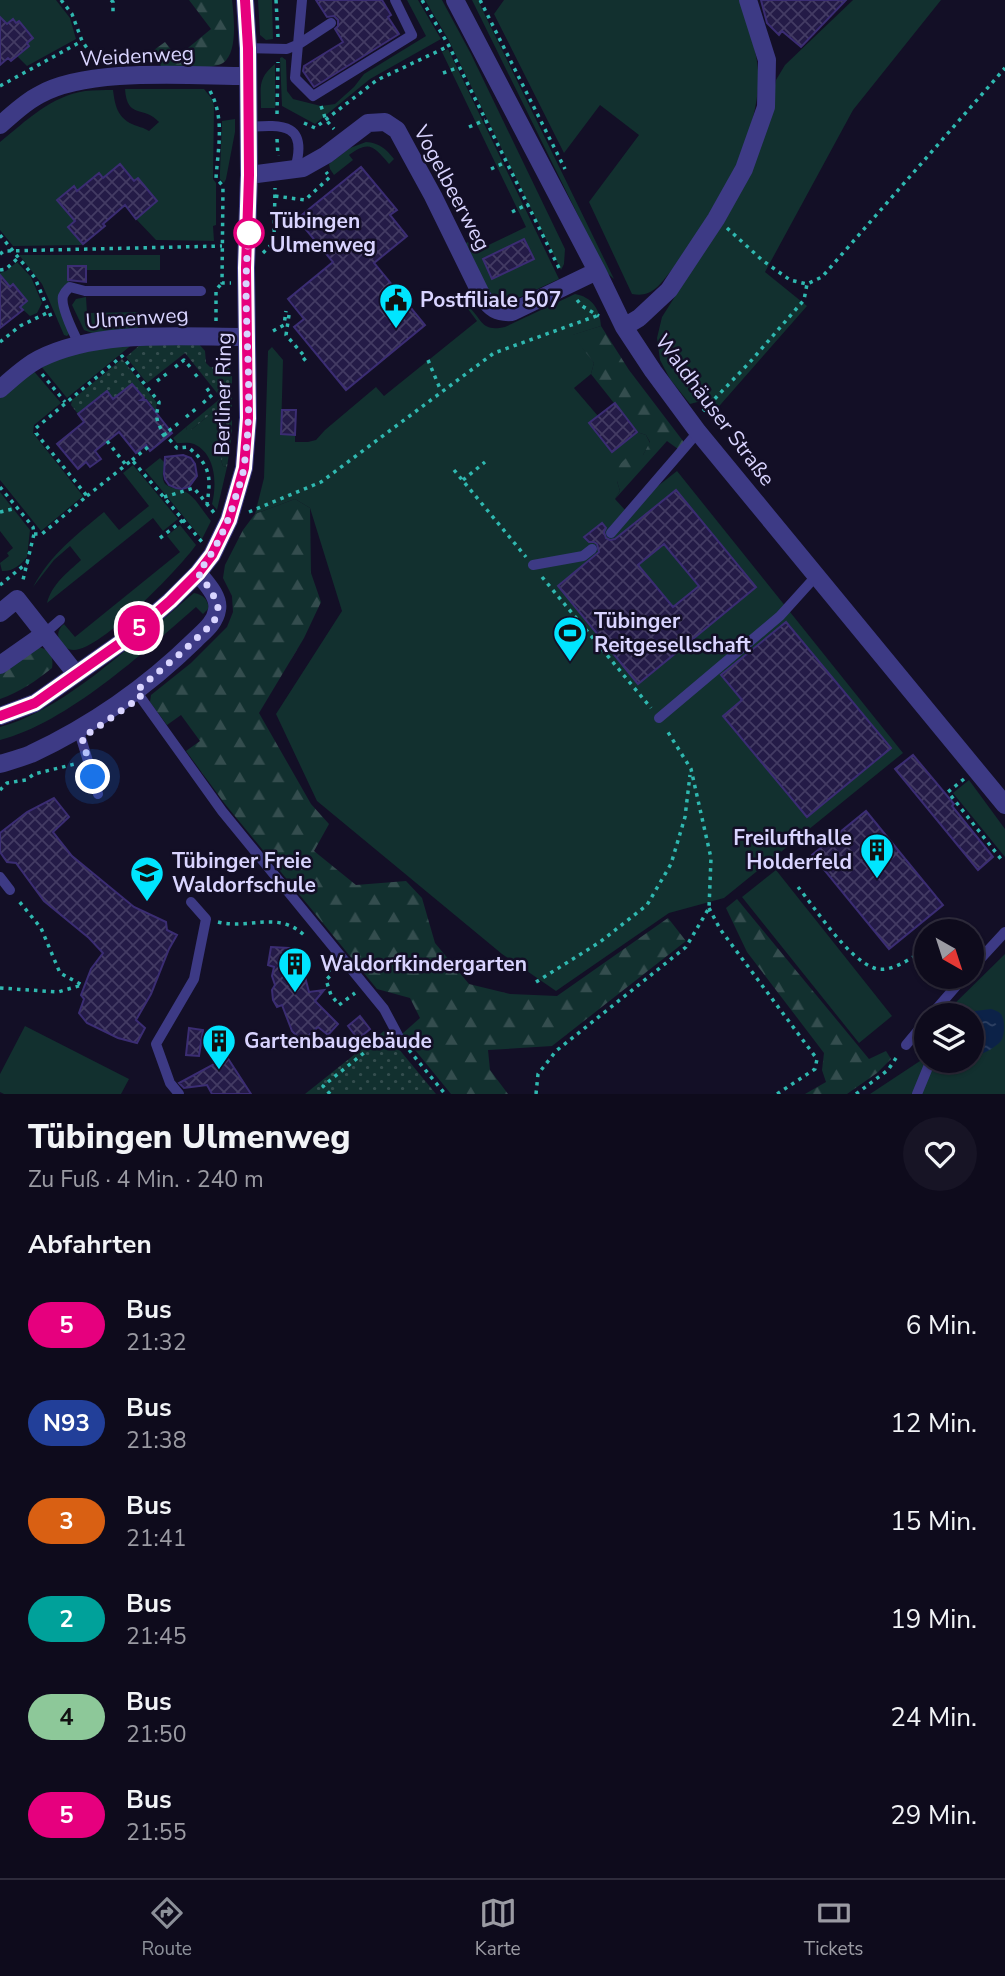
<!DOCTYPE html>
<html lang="de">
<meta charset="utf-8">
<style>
body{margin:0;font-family:"Nunito Sans",sans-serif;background:#171425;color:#f1f3f6;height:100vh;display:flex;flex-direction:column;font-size:26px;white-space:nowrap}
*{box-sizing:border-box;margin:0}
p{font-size:23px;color:#9b9ba3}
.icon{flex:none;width:38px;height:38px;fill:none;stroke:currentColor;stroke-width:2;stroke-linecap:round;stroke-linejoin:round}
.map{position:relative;height:1094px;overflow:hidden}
.details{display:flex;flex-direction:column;background:#0e0b1c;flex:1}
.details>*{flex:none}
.badge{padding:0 14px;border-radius:23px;font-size:24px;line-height:46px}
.needle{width:46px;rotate:141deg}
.tools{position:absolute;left:914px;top:919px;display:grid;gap:14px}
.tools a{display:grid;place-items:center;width:70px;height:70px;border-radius:50%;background:#0e0b1c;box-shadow:0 2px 5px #0004,0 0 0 2px #2e2b3b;font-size:35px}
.you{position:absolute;width:35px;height:35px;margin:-18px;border:5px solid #fff;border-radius:50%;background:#1a73e8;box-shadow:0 0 0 10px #1a73e833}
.map>.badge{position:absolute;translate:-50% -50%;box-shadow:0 0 0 4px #fff}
h2{padding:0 28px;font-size:26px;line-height:63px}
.round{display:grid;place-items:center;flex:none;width:74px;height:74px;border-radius:37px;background:#171425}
.head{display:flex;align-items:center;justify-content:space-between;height:119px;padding:0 28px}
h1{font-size:33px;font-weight:800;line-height:52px}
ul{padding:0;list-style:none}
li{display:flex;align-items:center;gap:21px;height:98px;padding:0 28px}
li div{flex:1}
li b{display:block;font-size:26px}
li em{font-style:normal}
li .badge{min-width:77px;font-weight:700;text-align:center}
.dock{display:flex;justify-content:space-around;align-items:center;height:98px;border-top:2px solid #2e2b3b;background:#0e0b1c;font-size:19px;color:#9b9ba3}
.dock a{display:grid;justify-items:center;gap:4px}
.dock .on{color:#8c9099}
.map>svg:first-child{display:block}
</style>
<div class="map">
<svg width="1005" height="1094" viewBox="0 0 1005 1094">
<defs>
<pattern id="forest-firs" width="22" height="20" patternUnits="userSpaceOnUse" patternTransform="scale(1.75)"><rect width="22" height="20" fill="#12302f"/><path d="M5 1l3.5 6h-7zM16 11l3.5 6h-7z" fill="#344d4e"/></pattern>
<pattern id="garden-dots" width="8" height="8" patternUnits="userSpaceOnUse" patternTransform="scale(1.75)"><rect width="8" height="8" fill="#12302f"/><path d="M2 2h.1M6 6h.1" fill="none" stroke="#344d4e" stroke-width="1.8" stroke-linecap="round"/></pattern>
<pattern id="water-ripples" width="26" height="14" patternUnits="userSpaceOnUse" patternTransform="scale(1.75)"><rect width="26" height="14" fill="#0c2248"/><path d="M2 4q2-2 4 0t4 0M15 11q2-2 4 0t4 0" fill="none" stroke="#2f4163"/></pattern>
<pattern id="building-cross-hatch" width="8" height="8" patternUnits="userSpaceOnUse" patternTransform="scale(1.75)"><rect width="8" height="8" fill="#241b47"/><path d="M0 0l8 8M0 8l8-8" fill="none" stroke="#433b63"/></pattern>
</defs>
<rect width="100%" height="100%" fill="#130f26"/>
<!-- green -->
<path fill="#12302f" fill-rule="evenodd" d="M0 0H56L70 18 76 39 27 66 17 56 29 46 27 43 33 38 19 21 16 23 13 20 0 28Z
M258 0H272L273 39 266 40 260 35Z
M407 0H418L441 39 370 79 315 124 282 106 280 58 282 57 286 60 287 91 293 99 321 106 335 104 354 87 364 74 426 36Z
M425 0H442L471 54 565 249 564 264 561 270 448 39Z
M472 0H478L483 11 614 279 607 273 601 262Z
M504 0H742C749 29 761 60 758 89 752 151 710 224 671 271 664 279 658 289 648 293 643 295 638 295 632 294L589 202 639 135 600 105 564 153 494 14Z
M853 0H941L853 110 765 272 807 306 714 412 705 400 690 404 670 379 660 360 657 338 662 317 719 227 771 105 776 80 785 65Z
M448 49 559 279 514 300 504 301 494 298 489 295 464 244 468 242 474 252 526 227 442 52ZM525 240 533 259 492 278 483 259Z
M275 64V108H261C261 87 257 79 275 64Z
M125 89H204L212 99 214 106 213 179 216 183V225L213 226 214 241 156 240 136 219 157 201 138 178 134 181 120 164 103 178 99 173 77 191 73 186 57 200 75 221 69 227 83 244 82 245 13 246 0 230V142C26 121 51 96 85 91 94 90 104 90 113 90 115 105 117 117 132 124 138 127 143 127 149 131L159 122C144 105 127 120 125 89Z
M235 119V132L226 179 224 183 220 179V171L222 121Z
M366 142C380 143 386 149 394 159L389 164C374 146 369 140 349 155L353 160 334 175 330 169 329 164 350 148Z
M19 255H160V270H86V266H69V288L65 290 70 333 67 336 64 335 42 284Z
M17 262 31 277 42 303 37 313 30 316 20 307 27 301 13 284 10 287 6 283 0 286V273L6 271Z
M575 294C592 297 600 309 601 326L573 335 594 363 591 374 574 388 598 416 612 452 637 432 646 435 650 443 643 455 617 481 620 491 615 499 626 511 677 471 903 753 724 898 669 913 556 991 502 954 317 801 276 714 342 611 310 508 295 499 255 514 264 478 268 351 272 347 283 360 281 434 295 435V442H308L316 440 325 430 376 387 384 396 477 321 468 309 470 308C483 321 482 332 505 327Z
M86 297 87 313 138 312V329L92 333 84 330 72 305 76 299Z
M134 343 67 398 40 365 54 356Z
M32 369 61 403 34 425 33 433 83 496 41 531 0 480V395Z
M225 402 226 432 221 460 223 466 227 467 217 510 212 504C217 484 216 454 194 444 189 442 182 443 177 443L173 438 186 427 187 430H191Z
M160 458 165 463C156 494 176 484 189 494 197 500 204 513 211 521L202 539 145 470Z
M133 465 178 519 163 531 153 518 47 603C52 584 67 573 81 560L70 546 54 560 33 587C51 554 76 535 104 512L119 530 149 506 123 473Z
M0 492 30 530 27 557C21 565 12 572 2 571L0 563 9 556 7 553 13 548 0 531Z
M180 525 196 545C180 568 101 650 74 650 62 650 51 634 64 624L75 637 180 552 167 536Z
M194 593C204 595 207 599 209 608L203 614 196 607C144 652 67 723 0 740V727C57 712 116 658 161 621 173 612 182 602 194 593Z
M969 780 1005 829V857L953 793Z
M776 870 892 1016 859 1043 742 897Z
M1005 954V1094H870L926 1057V1060H971V1015H943Z
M25 1026 129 1079 121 1094H4L0 1092V1074Z"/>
<!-- forest -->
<path fill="url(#forest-firs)" d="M189 0H232C234 17 238 53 223 63 211 70 181 67 167 68L161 66 154 50 165 42 177 57 211 29Z
M601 326 629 370 683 441V444L678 449 667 441 615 499 620 491 617 481 616 468 628 456 643 455 650 442 646 435 637 432 591 374 594 363 572 335Z
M295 499 310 508 311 573 321 602 304 638 259 713 311 804 329 824 314 851 356 885 406 881 422 898 435 943 469 984 510 994 557 996 668 918 686 941 552 1046 488 1050 490 1070 508 1094H451L402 1034 420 1018 410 998 377 989 225 804 186 751 200 741 181 715 167 725 150 702 151 695 191 663 227 627 233 612 232 596 223 578 225 565 243 530 255 514Z
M36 647C49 648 54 655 52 668 36 681 20 692 0 699V674L30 650Z
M737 899 869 1059 886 1051 891 1059 877 1073 847 1094H805L826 1082 822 1070 824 1053 747 952 726 908Z"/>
<!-- garden -->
<path fill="url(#garden-dots)" d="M198 343 205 351 206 363 210 367 229 368 232 371V434L227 467 223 466 221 460 226 432 225 402 191 430H187L186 427 221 398 185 353 147 383 126 357 141 344Z
M122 359 157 403 155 415 151 406 152 405 132 384 113 399 107 391 78 414 71 405 72 400Z
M384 1031 436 1094H305Z"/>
<!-- water -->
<path fill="url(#water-ripples)" d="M991 1009C994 1010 998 1011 1001 1014 1005 1020 1005 1034 1001 1041 995 1048 980 1056 971 1057V1015H970L975 1011Z"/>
<!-- building -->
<path fill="url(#building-cross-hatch)" stroke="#3b2d73" stroke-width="2" fill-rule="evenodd" d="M316 0H382L391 15 388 17 399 34 314 87 303 71 304 66 343 42 335 29 338 26V20L334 16 327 17Z
M761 0H846L801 47 782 31 779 35 767 23Z
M0 17 7 24 13 19 16 23 19 21 33 38 27 43 29 46 11 61 8 58 0 65Z
M120 164 134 181 138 178 157 201 136 219 125 205 103 224 105 226 83 244 68 227 75 221 57 200 74 186 77 191 99 173 103 178Z
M361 167 397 210 390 215 407 236 374 263 425 325 346 390 294 327 304 319 288 299 333 262 297 219Z
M524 239 534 259 492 279 483 259Z
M68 266H86V282L68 280Z
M0 275 10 287 13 284 27 301 20 307 23 310 0 328Z
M132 384 144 398 141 400H146L172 433 150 451 146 445 136 453 119 432 95 451 101 459 90 467 86 462 78 469 57 444 84 422 78 414 107 391 113 399Z
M615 403 637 432 612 452 589 423Z
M282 410H296L295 435 281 434Z
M183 455 191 458 195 464 197 476 189 487 182 489 176 488 169 485 165 479 164 474 165 457Z
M676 490 756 587 638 684 558 586 599 552 597 544 594 542H589L584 537 602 523 606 528 604 532 606 538 610 540 615 539ZM664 544 699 586 673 607 638 565Z
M786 622 891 748 807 817 723 716 742 700 721 675Z
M913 755 954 804 952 806 993 857 978 870 895 769Z
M54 798 69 817 53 832 72 856 134 907 166 922 167 930 177 935 169 949 151 994 136 1020 145 1028 137 1043 118 1038 87 1023 79 1013 84 999 81 995 91 969 103 953 89 938 44 901 16 863 7 862 0 852V833L27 812Z
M866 811 943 905 889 949 812 855Z
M271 947 289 948 303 953 305 963V977L309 992 324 990 315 1001 338 1024 328 1035 318 1027 305 1039 298 1037 292 1031 282 1005 277 1007 273 1000 272 990 275 985 272 976 274 967 268 965Z
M360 1016 370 1029 358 1039 348 1026Z
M189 1028 203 1030 199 1056 186 1055Z
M227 1057 251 1094H212L207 1085 184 1088 179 1083Z"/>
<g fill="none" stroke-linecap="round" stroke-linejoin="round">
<!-- path -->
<path stroke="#2fb8b0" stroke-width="3.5" stroke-dasharray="3.5 5" stroke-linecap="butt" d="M61 0 72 14 82 41 96 61
M111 0 113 2V12
M276 0 278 37
M422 0 449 46 561 272
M480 0 565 169
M443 73 459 67
M0 86 82 41
M210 91C225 118 218 148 216 178L223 186 222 283H231
M321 106 326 120 334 129
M277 114 278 62
M304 123 315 128 377 80 449 46
M469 127 485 120
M277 139 278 156
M491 169 506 162
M275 196 305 200 330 177 326 172
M512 212 528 204
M727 228 762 260 790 280 807 284 822 277 1005 68
M0 235 35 278 52 319
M263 253 274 242 275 188
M0 254 4 251 222 246
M0 270 6 269 19 257
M577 300 582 306 599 316
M289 315 286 335 306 358 300 363
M216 321V290L222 283
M273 331 284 325 286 311
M0 342 20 326 49 312
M428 360 441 391
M175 367 184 360 191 368
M42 374 65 402
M195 374 200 380
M157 381 169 372
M203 403 212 395 205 386
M703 411 750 362 804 300 807 284
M186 417 197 408
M162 436 180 422
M107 441 126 465
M132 460 148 447
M454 470 526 557
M463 480 485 462
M0 487 33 527 34 534 22 584
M87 496 132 460 202 542
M164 497 194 488 215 514
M0 512 17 508
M249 512 321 482 494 353 599 315
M34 534H42L87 496 36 433V428L122 356 159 402C159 406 157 409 157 413 155 427 169 438 177 448L188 447C211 466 211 477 207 504
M160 538 183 520
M542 577 651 708
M0 585 28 562
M964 779 948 792 1001 859
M0 790 7 783 26 780 34 774 75 764
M798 887C816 909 847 958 874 968 887 973 903 963 915 956
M709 908 720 929 817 1059 815 1069 777 1094
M218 922C249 930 277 910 304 935
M320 954 331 975 326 980 331 995 339 1005 355 993
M536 982 600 942 647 905 671 864 685 817 690 775
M0 988 58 992 82 985 60 973 41 928 18 900
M409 1050 445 1094
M330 1094 323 1086 365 1052
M536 1094 538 1074 556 1051 686 947 709 908 711 858 691 769 666 729
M856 1094 888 1070 898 1055"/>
<!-- lane -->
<path stroke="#3d3a85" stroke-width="10" d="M302 0 295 78 313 96 412 35 395 0
M248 48 287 49 299 44 331 23
M248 127C284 124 308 124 295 169
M79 344C74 334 60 306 63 296 65 291 67 290 70 287L85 291H201
M611 533 698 432
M533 565 583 556 592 549
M44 634 60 620
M136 691 222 811 384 1009 401 1041
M659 718 780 616 817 575
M76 730 81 738 98 794
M0 877 10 890
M971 969 1005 932
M931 1015 965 976
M906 1045 926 1021
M179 1094 170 1083 156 1044 194 979 206 919 191 902
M917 1094 931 1060"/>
<!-- street -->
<path stroke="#3d3a85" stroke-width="18" d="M455 0 597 271 624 327 653 371 698 432 1005 805
M0 125C12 115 25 102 39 95 88 67 190 76 248 76
M249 175 303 168 326 155 368 123 385 122 397 130 410 154 433 196 482 296C491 309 497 313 512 312L597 271
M624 327 639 318 669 290 716 219 744 169 766 107 767 60 748 0
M0 389C12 379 25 366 39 359 99 329 180 337 247 337
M0 613 17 599 76 674
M0 665 44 634
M0 716 35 703 126 639 170 601 198 573 212 555 229 520 244 468 248 418 246 268 249 175 248 48 245 0
M0 764C10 761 21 758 31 754 91 726 148 686 195 640 204 631 215 623 217 610 220 597 206 583 198 573"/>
</g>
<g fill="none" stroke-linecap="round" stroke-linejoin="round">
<!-- line casing -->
<g stroke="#fff" stroke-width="16">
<path id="line" d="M0 716 35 703 126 639 170 601 198 573 212 555 229 520 244 468 248 418 246 268 249 175 248 48 245 0"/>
</g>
<!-- line -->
<use href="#line" stroke="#e6007e" stroke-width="10"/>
<!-- walk -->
<path stroke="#d9d4ff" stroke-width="7" stroke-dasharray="0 12.6" d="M93 777 82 738 141 697 136 691 181 653 214 622 218 607 212 592 198 573C217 548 229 522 237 492 240 484 243 475 244 466 256 390 240 307 249 233"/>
</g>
<!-- icons -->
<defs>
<g id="civic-pin" transform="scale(1.75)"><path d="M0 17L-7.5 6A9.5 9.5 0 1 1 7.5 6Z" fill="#00e5ff" stroke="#130f26"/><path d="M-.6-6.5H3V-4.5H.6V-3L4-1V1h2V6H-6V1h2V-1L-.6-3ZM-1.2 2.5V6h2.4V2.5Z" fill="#111"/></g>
<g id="stadium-pin" transform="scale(1.75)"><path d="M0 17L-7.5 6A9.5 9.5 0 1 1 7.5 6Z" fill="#00e5ff" stroke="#130f26"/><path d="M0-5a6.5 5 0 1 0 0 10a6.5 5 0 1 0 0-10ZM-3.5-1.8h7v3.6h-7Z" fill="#111"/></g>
<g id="building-pin" transform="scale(1.75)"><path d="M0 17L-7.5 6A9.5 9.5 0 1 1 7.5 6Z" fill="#00e5ff" stroke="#130f26"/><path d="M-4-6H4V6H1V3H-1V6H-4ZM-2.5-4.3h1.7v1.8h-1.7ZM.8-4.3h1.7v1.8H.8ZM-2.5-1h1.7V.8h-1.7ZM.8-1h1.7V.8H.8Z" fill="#111"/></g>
<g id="school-pin" transform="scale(1.75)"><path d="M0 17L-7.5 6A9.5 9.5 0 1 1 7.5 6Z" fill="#00e5ff" stroke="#130f26"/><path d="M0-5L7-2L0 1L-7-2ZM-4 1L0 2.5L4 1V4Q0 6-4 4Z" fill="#111"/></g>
</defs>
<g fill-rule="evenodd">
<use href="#civic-pin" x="396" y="300"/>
<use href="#stadium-pin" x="570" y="633"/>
<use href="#building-pin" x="877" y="850"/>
<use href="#school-pin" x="147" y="873"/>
<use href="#building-pin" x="295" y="964"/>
<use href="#building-pin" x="219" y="1041"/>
</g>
<!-- markers -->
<circle fill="#fff" stroke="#e6007e" stroke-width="3.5" cx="249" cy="233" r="14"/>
<g text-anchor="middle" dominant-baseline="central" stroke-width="5" stroke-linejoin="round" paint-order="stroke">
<!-- street labels -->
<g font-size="21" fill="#d9d4ff" stroke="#130f26">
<text transform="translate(137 56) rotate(-3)">Weidenweg</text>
<text transform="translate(452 188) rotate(62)">Vogelbeerweg</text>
<text transform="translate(137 318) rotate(-4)">Ulmenweg</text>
<text transform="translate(223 394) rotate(-89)">Berliner Ring</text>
<text transform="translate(715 410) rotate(53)">Waldhäuser Straße</text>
</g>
<!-- stop labels -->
<g font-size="21" font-weight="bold" fill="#d9d4ff" stroke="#130f26" text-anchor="start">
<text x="270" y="221">Tübingen<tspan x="270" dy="24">Ulmenweg</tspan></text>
</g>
<!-- poi labels -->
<g font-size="21" font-weight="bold" fill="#d9d4ff" stroke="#130f26" text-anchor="start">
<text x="420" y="300">Postfiliale 507</text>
<text x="594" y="621">Tübinger<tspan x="594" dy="24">Reitgesellschaft</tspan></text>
<text x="852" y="838" text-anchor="end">Freilufthalle<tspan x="852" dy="24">Holderfeld</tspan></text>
<text x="172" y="861">Tübinger Freie<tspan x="172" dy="24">Waldorfschule</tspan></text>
<text x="320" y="964">Waldorfkindergarten</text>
<text x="244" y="1041">Gartenbaugebäude</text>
</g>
</g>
</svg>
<div class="tools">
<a><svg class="needle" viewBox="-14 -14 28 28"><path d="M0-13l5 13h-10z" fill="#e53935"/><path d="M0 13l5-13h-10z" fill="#9b9ba3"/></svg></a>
<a><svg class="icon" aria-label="layers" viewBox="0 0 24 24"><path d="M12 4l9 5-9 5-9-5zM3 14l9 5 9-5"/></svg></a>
</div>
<div class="you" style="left:93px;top:777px"></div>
<b class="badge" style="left:139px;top:628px;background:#e6007e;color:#fff">5</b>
</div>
<section class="details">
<div class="head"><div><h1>Tübingen Ulmenweg</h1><p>Zu Fuß · 4 Min. · 240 m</p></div><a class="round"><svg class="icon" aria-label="heart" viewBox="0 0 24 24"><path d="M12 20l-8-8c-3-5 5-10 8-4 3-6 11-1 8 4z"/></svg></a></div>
<h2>Abfahrten</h2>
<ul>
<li><span class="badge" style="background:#e6007e;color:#fff">5</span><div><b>Bus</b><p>21:32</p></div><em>6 Min.</em></li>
<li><span class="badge" style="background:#223f99;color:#fff">N93</span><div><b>Bus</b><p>21:38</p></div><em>12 Min.</em></li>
<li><span class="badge" style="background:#d96013;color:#fff">3</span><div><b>Bus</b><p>21:41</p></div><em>15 Min.</em></li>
<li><span class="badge" style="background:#00a19a;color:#fff">2</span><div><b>Bus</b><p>21:45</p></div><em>19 Min.</em></li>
<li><span class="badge" style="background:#8dc899;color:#111">4</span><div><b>Bus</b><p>21:50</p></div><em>24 Min.</em></li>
<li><span class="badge" style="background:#e6007e;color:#fff">5</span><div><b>Bus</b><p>21:55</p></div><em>29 Min.</em></li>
</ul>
</section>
<nav class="dock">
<a class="on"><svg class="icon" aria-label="directions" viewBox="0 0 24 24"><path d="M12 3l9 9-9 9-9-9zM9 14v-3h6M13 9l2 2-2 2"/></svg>Route</a>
<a><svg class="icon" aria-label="map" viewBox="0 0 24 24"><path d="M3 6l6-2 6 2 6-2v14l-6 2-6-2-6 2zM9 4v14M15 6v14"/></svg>Karte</a>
<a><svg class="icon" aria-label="tickets" viewBox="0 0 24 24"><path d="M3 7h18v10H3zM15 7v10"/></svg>Tickets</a>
</nav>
